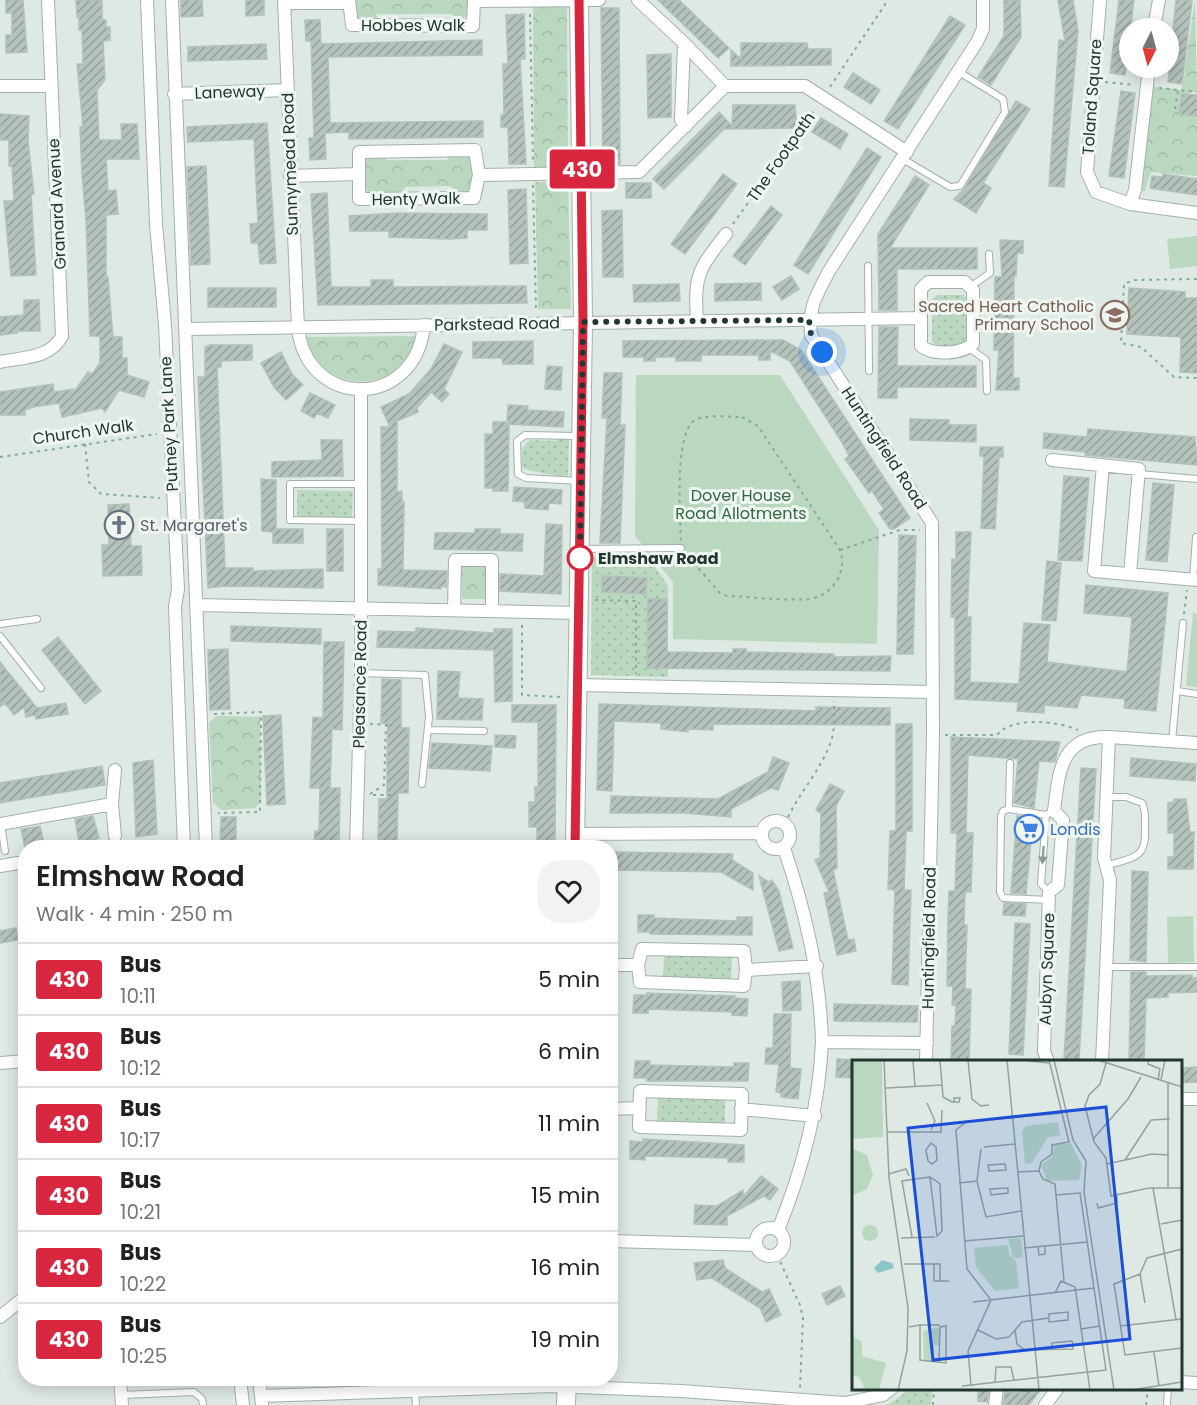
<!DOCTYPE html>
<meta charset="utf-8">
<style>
body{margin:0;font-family:Poppins,sans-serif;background:#f2f2f2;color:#202124;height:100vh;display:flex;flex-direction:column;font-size:22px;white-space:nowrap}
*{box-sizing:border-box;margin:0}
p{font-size:20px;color:#757577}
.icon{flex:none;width:33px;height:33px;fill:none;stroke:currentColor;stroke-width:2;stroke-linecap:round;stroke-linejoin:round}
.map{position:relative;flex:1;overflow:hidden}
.panel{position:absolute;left:18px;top:840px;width:600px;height:546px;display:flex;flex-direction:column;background:#fff;border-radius:24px;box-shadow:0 3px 15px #0003}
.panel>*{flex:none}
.badge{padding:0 12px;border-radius:4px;font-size:21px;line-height:39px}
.needle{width:39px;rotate:186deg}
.tools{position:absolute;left:1119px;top:18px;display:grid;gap:12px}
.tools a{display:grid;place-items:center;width:60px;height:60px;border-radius:50%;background:#fff;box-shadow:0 3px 15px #0003;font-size:30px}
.you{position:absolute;width:30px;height:30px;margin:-15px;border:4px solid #fff;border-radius:50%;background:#1a73e8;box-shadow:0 0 0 9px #1a73e833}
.map>.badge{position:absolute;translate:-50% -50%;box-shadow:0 0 0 3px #fff}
.round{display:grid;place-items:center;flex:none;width:63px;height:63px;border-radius:24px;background:#f2f2f2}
.overview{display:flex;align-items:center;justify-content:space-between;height:102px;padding:0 18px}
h1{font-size:28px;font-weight:600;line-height:45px}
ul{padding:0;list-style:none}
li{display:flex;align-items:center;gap:18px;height:72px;padding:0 18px;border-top:2px solid #e0e0e0}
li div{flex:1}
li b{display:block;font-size:22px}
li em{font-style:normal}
li .badge{min-width:66px;font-weight:700;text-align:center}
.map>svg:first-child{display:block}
</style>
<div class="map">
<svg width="1197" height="1405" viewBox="0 0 1197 1405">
<defs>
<pattern id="grass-dots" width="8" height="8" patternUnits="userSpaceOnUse" patternTransform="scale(1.5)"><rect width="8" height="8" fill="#bad8bf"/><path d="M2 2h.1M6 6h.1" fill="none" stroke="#a0baa4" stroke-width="1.8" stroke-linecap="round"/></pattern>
<pattern id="park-crowns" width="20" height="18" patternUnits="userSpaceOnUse" patternTransform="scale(1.5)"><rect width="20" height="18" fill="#bad8bf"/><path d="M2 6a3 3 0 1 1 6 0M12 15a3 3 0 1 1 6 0" fill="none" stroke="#a0baa4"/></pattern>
<pattern id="building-hatch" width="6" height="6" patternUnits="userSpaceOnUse" patternTransform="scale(1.5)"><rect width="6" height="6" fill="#b5c3bc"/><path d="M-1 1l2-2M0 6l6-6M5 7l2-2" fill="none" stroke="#939f99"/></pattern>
</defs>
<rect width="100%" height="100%" fill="#dfe9e3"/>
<!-- grass -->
<path fill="url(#grass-dots)" d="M937 295H964L968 300V342C960 348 940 349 932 342V300Z
M560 437H569L568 477C559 476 529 472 522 467V448L530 440 557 441Z
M297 490 353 491 352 517H297Z
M592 557 649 558 668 586V677L591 675Z
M664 954 732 956 731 983 663 980Z
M658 1096 725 1098V1125L657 1123Z
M910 1389H932L931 1405H888Z"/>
<!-- park -->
<path fill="url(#park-crowns)" d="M353 0H471L468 15 458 22 452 14H376L379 23H365L356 17Z
M1195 0 1197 92H1189L1188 103 1181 102 1179 113 1197 116V176L1151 172 1145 191 1135 190 1147 86 1182 90Z
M567 6 568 168H534L533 7Z
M453 153H465L470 157 474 176 472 188 462 196 450 186 405 187 400 196C361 197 361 193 365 156L381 154 387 160H447Z
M535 182H568L571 309H538Z
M417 336C415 342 414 349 411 354 391 389 338 390 315 359 310 353 308 344 306 337Z
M461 566H485L486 599H462Z
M217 716 260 717 261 798 256 808 222 810 213 803 209 723Z"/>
<!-- garden -->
<path fill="#bad8bf" d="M1197 236V266L1170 269 1167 239Z
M636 375H780L879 530 877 644 673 639V582L635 536Z
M1193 613 1197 614V687L1186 686Z
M1193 916 1194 962 1168 963 1167 917Z"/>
<!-- building -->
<path fill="url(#building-hatch)" stroke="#b2c1ba" stroke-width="1.5" d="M6 0H23L27 52 6 53V35H12V13H6Z
M76 0H102V20H106V27H110V40L103 41 105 80 97 90 99 140H122L121 124H137L139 159H106L108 191 116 190 118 214 106 215V277H108L113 337H122V358H127V375L149 382 144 397 119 390 105 412 102 408 62 417 59 403 33 407 25 410V415H0V392L53 384 54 392 76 389 88 372 92 374 100 363V336H90L86 220 82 175 80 127 83 126 77 64H83L82 30H79V17H77Z
M181 0H202L203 16 181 17Z
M246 0H264V15L246 16Z
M658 0H679L729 48 718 58Z
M1004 0H1020L1021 37 991 85 978 77 1004 36Z
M1058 0H1073L1078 31 1064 187 1049 186 1059 40 1065 41Z
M1119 0H1134L1125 75 1110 73Z
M1176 0 1192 1 1182 84 1168 82Z
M601 8H619L620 164H603Z
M524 14 525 59H520L526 164H509L508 127H501V115H504L503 64H508L506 15Z
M950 16 965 25 898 129 884 121Z
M305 20H320L321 44 482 40V55L328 57 330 123 483 121V137L349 139V132L325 133 326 159 310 160 309 138H314L311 41H306Z
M741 43H807L808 49H831V65L731 66V50L741 59Z
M266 44 267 59 188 61V47Z
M671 54V117L648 118 647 55Z
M853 73 880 90 871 104 844 87Z
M1121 91 1135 93 1124 178 1109 176Z
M1182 94 1197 95V116L1179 114Z
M1016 101 1030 109 983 183 991 188 976 213 954 199 964 189Z
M733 105H795L797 128 724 129 664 189 653 179 719 112 732 126Z
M0 114 29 116 28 141 34 194H31L36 275 11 276 4 201H14L12 166H9V140H0Z
M821 118 848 134 840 149 812 132Z
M267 123 276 263 260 264 258 243H251L250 224 258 223 254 139 188 142 187 127Z
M867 148 881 157 808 274 794 265Z
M206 166 210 264 191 265 187 167Z
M723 174 737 184 685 254 671 244Z
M1163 174 1197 179V195L1150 188 1152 176 1163 177Z
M915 176 929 185 890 248H977V269H897V310H879L878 234Z
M626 183H651V198H626Z
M526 189 528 263 510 264 508 190Z
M327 193 331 287H371V280H393V287L526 286 527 303 318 305 311 194Z
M771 206 782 215 745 265 733 256Z
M622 210 623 277H603L602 211Z
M398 213 487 214V230H467V238L448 239 389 237V231H350L349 216Z
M1000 240 1023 241V253H1017L1016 276H1014L1013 378H1019V390H996L999 350H994L995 277H1002Z
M791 276 799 289 782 300 773 287Z
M761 283V300L715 301V284Z
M679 284 680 301 634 302 633 285Z
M208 288H276V307H208Z
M1129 288 1185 292V298H1197V373L1180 372 1181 337 1127 334Z
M24 300H39L40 331H17V333L0 335V317L24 315Z
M879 327H898L897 366H976V387H897V398H878Z
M783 340 801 350 910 518 894 529H890L879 513 884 509 872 491 869 493 845 459 849 456 843 444 790 361 770 351V360H759V355H701V361H676V357H655V361H644V357H623V341Z
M533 341V364H503L502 358H473V342Z
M444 344 462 352 444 389 449 394 442 402 431 392 417 408 418 412 397 421V492L402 491V502H404L403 570 447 571 446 587 441 586V589L378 585V569H382L381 427H390L381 407 409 394 431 369Z
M210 345H252V360L221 361V367H217L225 568H253V571L323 569V588L226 586 208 588 198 377H205V347Z
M281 352 292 374 303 385 286 400 274 387 261 363Z
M547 366 562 367 561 390 545 389Z
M604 373H622L620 425H625L620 543H600L607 418H602Z
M310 393 335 405 328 418 317 413 314 418 301 411Z
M508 405 528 406 527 410 564 412 563 427 509 424 508 491H493V488H485V434H493V422H507Z
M910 419 949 420V425H976V442L910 440Z
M1088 429 1195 437 1197 465 1085 455 1086 452 1043 448 1044 433 1087 437Z
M321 440H342L343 476 272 477V462L322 460Z
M980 447H1003V457H999L995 529 981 528 984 457 980 456Z
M1064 476 1089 478 1082 561 1058 560Z
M261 479 276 480V529H303V543H273V532L262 531Z
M1153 483 1174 485 1167 562 1146 560Z
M514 487 562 490 561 504 549 503 548 510 525 508V502L513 501Z
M129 504 131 546H141L142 575 103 576 102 545H109L108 505Z
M546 524 562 525 561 594 500 591V574L544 576Z
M327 529H343V571H327Z
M475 529H500V534H523L522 551 434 549 435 533H475Z
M956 532H971L967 617H971L970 682 1019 684 1024 623 1050 625 1047 662 1127 672 1132 617 1084 613 1086 585 1168 593 1156 711 1124 708 1125 699 1081 695 1077 708 1044 705V713L1017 711 1018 702 955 699V617H951L952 559 956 560Z
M899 535 916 536 913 654H897Z
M1047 561 1061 563 1056 621 1042 620Z
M602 576 647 578 646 594 602 592Z
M648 599H667V652L733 653V649H746V652L834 654V657L891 656 890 671 647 668Z
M231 626 321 629V644L231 641Z
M416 628 494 633V629H512V701L495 702 494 650 377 647 378 631 416 632Z
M58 637 101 691 85 704 42 650Z
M324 642H344L342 730 332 729 330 788H340L339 848H316L314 843 315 831H319L320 788H326H310L313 717 323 718Z
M228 649 230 709 210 710 208 650Z
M0 662 37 708 66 703 68 714 36 719 35 715 26 717 24 707 14 715 5 703 0 707Z
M438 671 460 672 458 698 483 699 482 720 437 719Z
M382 679 401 680V728H409L408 793H398L397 845H378L379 799H387V760L388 723H381Z
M599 704 816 711V707L890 708V725L713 724V730L688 729V732L661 729V723L614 721 612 791 597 790Z
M512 705H556L555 848H537V827H529V802H535V787H538V722H512Z
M281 715 285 804 267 805 263 716Z
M896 724H912V831H906L904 890H911L908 985 892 984 895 890 888 889 890 831H896Z
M495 735 516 736 515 748 495 747Z
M951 737 1060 742 1055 762 1039 761 1034 808 1014 803 1018 759 968 755 966 833H959H973L971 892H965L964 925H967L965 989H971L969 1062H951L952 1026H955L956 1005H952L953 986H947L948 920 949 891H955L957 833H951Z
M432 743 492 746 490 771 429 768Z
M773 757 789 763 778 790 771 788 731 809V817L684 813H610L611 796 718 799 768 772Z
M1131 758 1196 764 1195 781 1130 776Z
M153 760 157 834 136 837 133 763Z
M102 766 105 785 0 803V783Z
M1081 768 1096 769 1079 1060 1064 1059Z
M830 784 844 791 836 806 837 868 833 870 848 940 854 939 856 951 837 955 824 893 829 892 815 860 820 858 821 813 816 810Z
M1174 799H1186L1190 832H1194L1193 869H1168V857H1174V833H1168V803L1174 802Z
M93 816 99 838H96L98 848H80L75 819Z
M1017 816 1033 818 1026 894 1011 893Z
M221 817H236V848H220Z
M40 826 45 848H25L21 829Z
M613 852 733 854 732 860 753 873V890L721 872 613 870Z
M1132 871 1148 872 1146 962 1130 960Z
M759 876 769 882 772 880 779 891 793 948 779 951Z
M1004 903 1026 904 1025 916 1003 915Z
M638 915H654V918L737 921V917H752V935L650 934V932H638Z
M1015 923 1030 924 1023 1055 1009 1054Z
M16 928 18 940 0 943V931Z
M1131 972H1146V976L1192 975V978H1197V992L1168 993V997L1146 998 1144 1062H1129Z
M800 981 801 1010 783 1011 782 982Z
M647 993 735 996V998L748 999 747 1016 732 1015V1012L648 1009V1013H633L634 995H647Z
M834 1004 918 1006 917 1022 834 1021Z
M774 1014H791L790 1068 801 1069 798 1099 781 1097V1093L776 1092 779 1064H765L766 1048H773Z
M837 1059 854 1060V1078L836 1077Z
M635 1061H650V1065L734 1067V1063H749L748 1081H647V1078H634Z
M1197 1067V1082L1180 1083V1068Z
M643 1139 744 1145V1162H728V1158L645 1156V1160L630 1159V1141L643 1142Z
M761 1176 778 1189 770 1200 764 1196 727 1216V1225L694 1224 695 1205 717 1206 743 1190V1197Z
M723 1260 725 1268 762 1292 769 1289 781 1315 766 1322 760 1308 712 1278 697 1280 694 1263Z
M840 1286 845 1296 827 1305 822 1294Z
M978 1389H989L987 1402 978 1401Z
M1026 1389H1041L1029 1405H1003L1005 1392 1018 1393Z"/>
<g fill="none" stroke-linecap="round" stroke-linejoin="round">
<!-- lane casing -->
<g stroke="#a3b0a9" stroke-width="8">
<path id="lane" d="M903 159 950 187 960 186 1005 112 1003 99 959 72
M868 266 869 371
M970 287 990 273 989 254
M969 348 986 360 987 391
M1139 474 1197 479
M578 481 526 478 518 474 517 441 525 435 579 436
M360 521 290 520V484H361
M581 549 681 548
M1193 579 1196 537
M0 624 37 619
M0 636 41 688
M361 673 425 675 429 717 422 784
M1177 691 1197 694
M428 730 484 731
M1172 741 1183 623
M1009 809 1010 763
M1046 815 1041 884 1049 892
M1 824 5 851
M1106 866C1133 857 1147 860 1145 827 1145 819 1146 810 1142 803L1126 797H1106
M1050 900 1003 898 1000 892 1001 816 1003 811 1009 809 1046 815 1054 811
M1106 967H1197
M415 1391 416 1405
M122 1395 194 1392 202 1399 203 1405
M1167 1403 1168 1388"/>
</g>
<!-- street casing -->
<g stroke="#a3b0a9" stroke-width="14">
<path id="street" d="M147 0 156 224 165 325 178 589 175 607 184 848
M172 0 206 848
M284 0 298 328C307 410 416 410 424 325
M349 0 352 25 473 26 474 0
M638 0 684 43 681 120 686 126
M1100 0 1087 172 1096 192 1130 204 1135 190 1149 68
M474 1 599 0
M284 3H349
M1154 28 1159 0
M684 43 725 86
M0 86H51
M725 86H805L907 152
M174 94 287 90
M475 150 479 175 474 198 359 199V152Z
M479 175 639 172 725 86
M290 176 358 174
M1130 204 1197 213
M928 282H965L973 290V344C961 354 934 356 921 346V289Z
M697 320C694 275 698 270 726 234
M185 329 921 318
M0 362C23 357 50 359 62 336L48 0
M1052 460 1139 469 1130 574
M1103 465 1094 571 1197 580
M196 605 579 613
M454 610 455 560H492V610
M578 685 933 692
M1109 737 1197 743
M112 804 115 770
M762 835a14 14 0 1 1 28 0a14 14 0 1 1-28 0Z
M0 824 112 804 115 836
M575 834 762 833
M356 848 361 673V389
M784 848C806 913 820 974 822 1042L927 1043
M0 866 18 863 26 866
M642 949 744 951 746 970 744 986 640 982 638 965Z
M610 965H638
M746 970 817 966
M926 1062 933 735 932 523 811 335C808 306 817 295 829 271L977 42 983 29V0
M1048 1062 1044 1051 1049 892 1058 885 1063 820 1054 811C1059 773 1060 735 1109 737L1104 858 1110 880 1102 1062
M0 1063 26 1061
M640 1091 742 1094 741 1130 639 1127Z
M1180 1099H1197
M610 1109 639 1108
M741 1109 815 1116
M756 1242a14 14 0 1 1 28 0a14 14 0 1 1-28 0Z
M778 1230C803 1169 819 1108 822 1042
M610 1241 756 1245
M0 1317 26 1296
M120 1378 122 1405
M240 1378 243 1405
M259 1378 262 1405
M1180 1382 1197 1383
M261 1396 552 1386 681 1391 845 1403 883 1395 892 1388
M995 1405 997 1388
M1045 1405 1058 1388"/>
</g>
<!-- secondary casing -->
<g stroke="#9fb3aa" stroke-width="20">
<path id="secondary" d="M575 848 583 322 579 0
M566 1405 567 1378"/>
</g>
<!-- path -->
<path stroke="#82a99a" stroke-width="2" stroke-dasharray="3 4.5" stroke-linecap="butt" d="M530 14 533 161
M1105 82 1135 85
M830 87 888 0
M1159 88 1197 92
M1175 109 1178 91
M533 185 536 311
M733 224 815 109
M1197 279 1134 280 1124 284 1121 343 1141 347 1174 377 1197 378
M742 417 758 426 840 550C848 572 832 596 809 599 783 601 754 597 727 596L720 593 681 548C681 524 673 433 695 420 706 414 729 417 742 417Z
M85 444 89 482 101 494 160 498
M0 457 157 434
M840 550 900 530H920
M595 600 636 601V674
M1184 614 1187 590
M522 625V695L561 697
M214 714 261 712 260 812 218 813
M370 724 391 725
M945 735H997C1012 716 1058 721 1078 730
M370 794 384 785 386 723
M373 795H391
M785 824C797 794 823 769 832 738 835 726 834 714 834 701
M777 1255 800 1305 803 1318 800 1388
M933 1405 934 1388
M1146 1405 1148 1388"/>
<!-- lane -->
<use href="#lane" stroke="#fff" stroke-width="6"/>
<!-- street -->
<use href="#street" stroke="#fff" stroke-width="12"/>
<!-- secondary -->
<use href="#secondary" stroke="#fff" stroke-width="18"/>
</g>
<!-- one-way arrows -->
<defs><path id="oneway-solid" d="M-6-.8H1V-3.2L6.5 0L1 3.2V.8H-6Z" transform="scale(1.5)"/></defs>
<use fill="#909b97" href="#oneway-solid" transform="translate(1043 855) rotate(94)"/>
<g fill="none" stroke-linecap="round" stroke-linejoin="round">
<!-- line casing -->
<g stroke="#fff" stroke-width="14">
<path id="line" d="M575 848 583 322 579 0"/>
</g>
<!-- line -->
<use href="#line" stroke="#d7263d" stroke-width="9"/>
<!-- walk -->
<path stroke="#22372f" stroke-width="6" stroke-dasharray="0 10.8" d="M580 558 583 322 809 320 811 335 822 352"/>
</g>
<!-- icons -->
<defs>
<g id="school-ring" transform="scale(1.5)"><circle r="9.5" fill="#eff6f2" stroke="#8d6e63" stroke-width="1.5"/><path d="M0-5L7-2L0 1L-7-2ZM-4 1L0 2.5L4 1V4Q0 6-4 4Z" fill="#8d6e63"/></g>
<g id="church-ring" transform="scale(1.5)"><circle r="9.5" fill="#eff6f2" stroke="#6b7280" stroke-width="1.5"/><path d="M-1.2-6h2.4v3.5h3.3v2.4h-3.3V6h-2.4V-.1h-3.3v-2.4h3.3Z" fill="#6b7280"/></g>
<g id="supermarket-ring" transform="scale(1.5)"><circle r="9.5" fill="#eff6f2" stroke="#3f7fe0" stroke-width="1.5"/><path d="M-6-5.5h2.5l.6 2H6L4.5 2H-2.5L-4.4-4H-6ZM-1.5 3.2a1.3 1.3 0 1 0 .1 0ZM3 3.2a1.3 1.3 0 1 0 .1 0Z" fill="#3f7fe0"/></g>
</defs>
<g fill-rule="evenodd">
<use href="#school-ring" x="1115" y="315"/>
<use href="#church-ring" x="119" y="525"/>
<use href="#supermarket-ring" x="1029" y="829"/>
</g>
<!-- markers -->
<circle fill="#fff" stroke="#d7263d" stroke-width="3" cx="580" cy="558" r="12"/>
<g text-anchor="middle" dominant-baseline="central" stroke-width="6" stroke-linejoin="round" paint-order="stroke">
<!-- street labels -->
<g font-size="16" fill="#22372f" stroke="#eff6f2">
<text x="413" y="25">Hobbes Walk</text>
<text transform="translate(230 92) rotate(-2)">Laneway</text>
<text transform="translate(1092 97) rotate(-86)">Toland Square</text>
<text transform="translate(781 157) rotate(-55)">The Footpath</text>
<text transform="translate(290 164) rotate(-92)">Sunnymead Road</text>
<text transform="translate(416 199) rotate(-1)">Henty Walk</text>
<text transform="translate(57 204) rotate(-93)">Granard Avenue</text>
<text transform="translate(497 324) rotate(-1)">Parkstead Road</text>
<text transform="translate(169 424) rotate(-93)">Putney Park Lane</text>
<text transform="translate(83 432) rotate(-8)">Church Walk</text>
<text transform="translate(884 448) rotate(57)">Huntingfield Road</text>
<text transform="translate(360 684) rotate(-89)">Pleasance Road</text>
<text transform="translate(929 938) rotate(-89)">Huntingfield Road</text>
<text transform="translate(1047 969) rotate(-88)">Aubyn Square</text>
</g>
<!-- education labels -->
<g font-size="16" fill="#785e54" stroke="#eff6f2" text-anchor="end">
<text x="1094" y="306">Sacred Heart Catholic<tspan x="1094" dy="18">Primary School</tspan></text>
</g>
<!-- park labels -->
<g font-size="16" fill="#306942" stroke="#eff6f2">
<text x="741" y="495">Dover House<tspan x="741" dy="18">Road Allotments</tspan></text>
</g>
<!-- worship labels -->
<g font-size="16" fill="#5b616d" stroke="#eff6f2" text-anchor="start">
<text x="140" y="525">St. Margaret's</text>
</g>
<!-- stop labels -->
<g font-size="16" font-weight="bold" fill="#22372f" stroke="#eff6f2" text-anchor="start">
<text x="598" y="558">Elmshaw Road</text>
</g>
<!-- shop labels -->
<g font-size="16" fill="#366cbe" stroke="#eff6f2" text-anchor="start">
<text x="1050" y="829">Londis</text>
</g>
</g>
<!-- overview -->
<g transform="translate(852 1060)">
<rect width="330" height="330" fill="#dfe9e3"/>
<path d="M10 173a8 8 0 1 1 16 0a8 8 0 1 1-16 0ZM169 178 171 197 161 198 156 179Z" fill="#bad8bf"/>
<path d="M0 267 3 278 10 282V296L34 303 27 330H13L7 317 0 315Z" fill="#bad8bf"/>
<path d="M219 83 230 105 227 120 195 121 189 105 201 96 202 85ZM88 267 87 285H82L81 302 72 301 71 271Z" fill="#bad8bf"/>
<path d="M0 0H30L31 77 0 79ZM206 62 208 76 196 77 180 103 173 104 170 71 174 66ZM0 88 15 95 21 115 15 129 0 136ZM156 185 157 194 164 201 167 228 143 231 124 207 122 188Z" fill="#bad8bf"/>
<path d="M30 200 40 203 42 208 26 213 22 208Z" fill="#8cc4c9"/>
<path fill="none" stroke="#93a29b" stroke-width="1.5" d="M32 0 37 118 56 248 55 291 46 330M61 0 63 26M88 0 91 37 100 42H107L108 38H102V42M116 0 120 39 129 46 137 45M155 0 187 330M202 0 221 80 234 101 232 132 262 330M246 0 330 27M296 0V4L308 9 306 20M176 1 198 3M254 3 248 24 237 35 233 46 242 82 254 98 259 136 297 128H330M309 20 313 0M34 28 90 25M75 43 83 61 79 70M36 72H89L90 50M241 79 276 39 289 17M79 83 84 87 85 100 80 104 76 101 74 90ZM132 87 163 84M273 100 299 60 318 59M153 104 154 110 137 111 136 105ZM255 104 300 94 317 95M187 111 189 102 200 94V85L217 82 197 0M37 114 54 109 57 116M78 117 88 124 90 171 85 176ZM125 121 129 89M107 123 125 121 134 157 169 151M316 127V23M156 128V133L139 135 138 129ZM301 128 324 260M204 135 212 221M245 143 246 148 265 143V136M309 164 330 160M60 177 50 121 78 117M49 178 83 177M112 181 171 176M186 187 187 195 193 194V186M172 188 235 182M52 204H88V221M82 204V221H97M288 214 262 224 273 295 330 288M203 233 209 221 223 227 238 330M121 242 242 228M293 243 288 214 295 198 330 189M216 252V260L197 262V254ZM68 265H88M268 266 330 259M57 267 68 265V300L94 303V266L88 267 87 302M229 269 248 266M126 270 144 279 157 277M163 270 165 284 173 290 221 289V284L220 281 200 283V287M157 277 170 262 196 258M302 292 307 326M143 322 144 307H159L162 320M119 325 116 291 139 240 115 209 104 70 114 62 211 53M110 326 254 310 228 133 204 135 203 124 191 119 187 111 165 112M279 330 330 322"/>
<path fill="#1d4ed8" fill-opacity="0.15" stroke="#1d4ed8" stroke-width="3" d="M254 47 278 279 81 300 56 68Z"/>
<rect width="330" height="330" fill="none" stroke="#22372f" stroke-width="3"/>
</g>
</svg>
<div class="tools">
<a><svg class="needle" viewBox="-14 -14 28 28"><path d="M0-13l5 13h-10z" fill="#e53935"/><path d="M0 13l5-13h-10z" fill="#757577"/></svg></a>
</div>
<div class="you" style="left:822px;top:352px"></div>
<b class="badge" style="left:582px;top:169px;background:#d7263d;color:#fff">430</b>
<section class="panel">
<div class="overview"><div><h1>Elmshaw Road</h1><p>Walk · 4 min · 250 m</p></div><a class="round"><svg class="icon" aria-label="heart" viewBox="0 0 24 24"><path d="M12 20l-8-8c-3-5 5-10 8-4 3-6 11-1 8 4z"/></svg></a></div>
<ul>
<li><span class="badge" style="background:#d7263d;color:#fff">430</span><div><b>Bus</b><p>10:11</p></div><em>5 min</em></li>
<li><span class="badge" style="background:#d7263d;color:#fff">430</span><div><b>Bus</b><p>10:12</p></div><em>6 min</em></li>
<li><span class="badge" style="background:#d7263d;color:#fff">430</span><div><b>Bus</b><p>10:17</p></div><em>11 min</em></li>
<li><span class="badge" style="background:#d7263d;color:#fff">430</span><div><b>Bus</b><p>10:21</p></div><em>15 min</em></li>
<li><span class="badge" style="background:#d7263d;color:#fff">430</span><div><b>Bus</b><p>10:22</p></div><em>16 min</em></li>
<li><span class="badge" style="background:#d7263d;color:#fff">430</span><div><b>Bus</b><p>10:25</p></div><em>19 min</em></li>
</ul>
</section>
</div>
